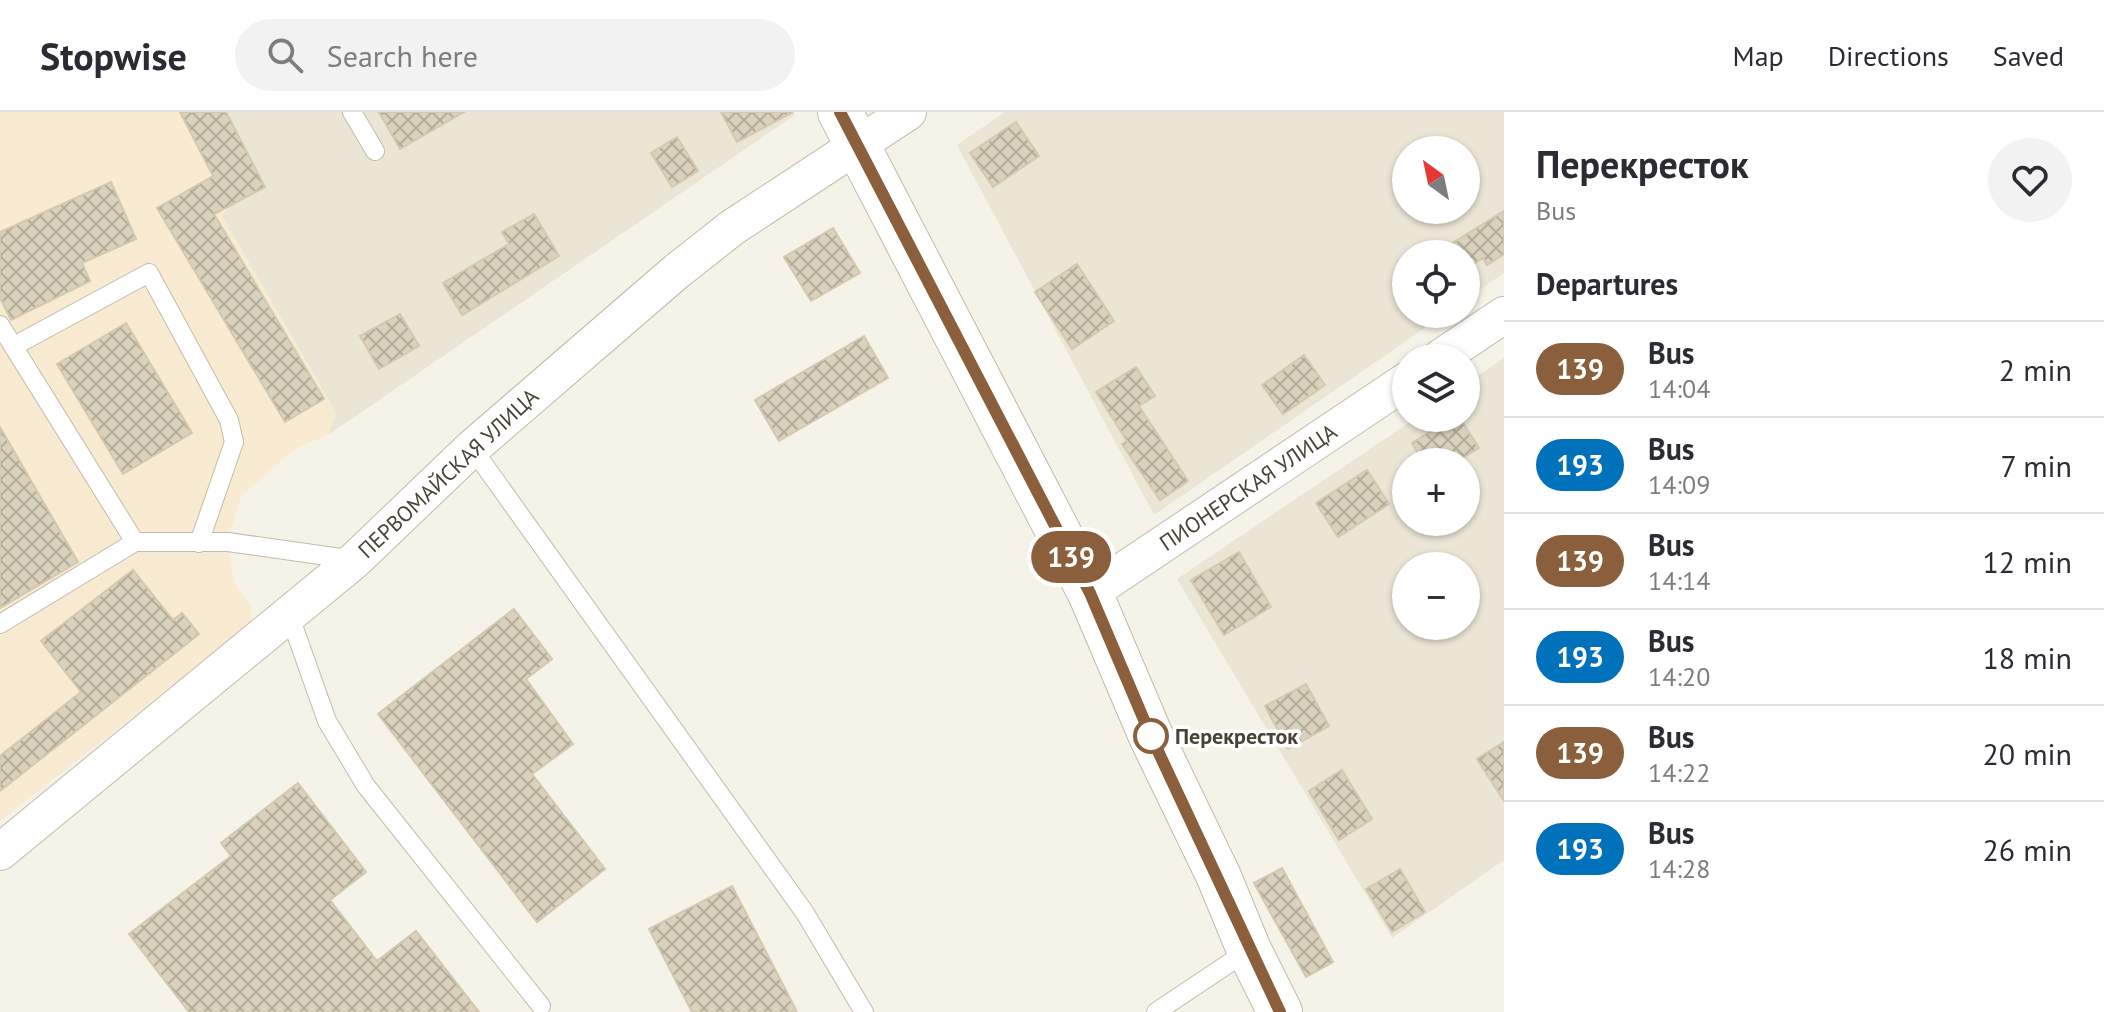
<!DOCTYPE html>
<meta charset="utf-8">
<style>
body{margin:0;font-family:"PT Sans",sans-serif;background:#f2f2f3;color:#2b2b33;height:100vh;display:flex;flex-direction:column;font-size:30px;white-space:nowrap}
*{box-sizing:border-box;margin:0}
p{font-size:26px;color:#7c7c81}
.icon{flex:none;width:44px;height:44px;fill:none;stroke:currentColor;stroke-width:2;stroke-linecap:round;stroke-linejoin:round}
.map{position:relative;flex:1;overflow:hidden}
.panel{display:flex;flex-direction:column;background:#fff;width:600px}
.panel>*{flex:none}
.badge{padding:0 16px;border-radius:26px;font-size:28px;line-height:52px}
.needle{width:52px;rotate:327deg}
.tools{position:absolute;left:1392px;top:24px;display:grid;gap:16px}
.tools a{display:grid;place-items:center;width:88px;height:88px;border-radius:50%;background:#fff;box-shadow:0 2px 6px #0004;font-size:40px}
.map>.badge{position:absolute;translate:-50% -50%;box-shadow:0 0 0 4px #fff}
h2{padding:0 32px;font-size:30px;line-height:72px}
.round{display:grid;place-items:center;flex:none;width:84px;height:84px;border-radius:42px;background:#f2f2f3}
.overview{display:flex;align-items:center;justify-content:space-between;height:136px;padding:0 32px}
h1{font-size:38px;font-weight:700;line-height:60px}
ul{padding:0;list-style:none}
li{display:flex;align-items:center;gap:24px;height:96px;padding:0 32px;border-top:2px solid #e1e1e2}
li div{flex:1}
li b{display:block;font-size:30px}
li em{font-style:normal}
li .badge{min-width:88px;font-weight:700;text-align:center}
header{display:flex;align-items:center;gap:48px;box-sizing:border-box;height:112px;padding:0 40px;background:#fff;border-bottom:2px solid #e1e1e2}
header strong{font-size:38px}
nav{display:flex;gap:44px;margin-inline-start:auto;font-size:28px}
.search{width:560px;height:72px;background:#f2f2f3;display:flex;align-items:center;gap:20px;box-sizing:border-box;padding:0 28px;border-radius:44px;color:#7c7c81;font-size:30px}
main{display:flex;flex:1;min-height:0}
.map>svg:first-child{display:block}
</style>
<header>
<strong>Stopwise</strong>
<div class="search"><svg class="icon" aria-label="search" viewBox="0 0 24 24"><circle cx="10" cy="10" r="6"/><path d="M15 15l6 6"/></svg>Search here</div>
<nav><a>Map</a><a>Directions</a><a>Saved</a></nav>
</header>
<main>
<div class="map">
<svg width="1504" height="900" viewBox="0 0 1504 900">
<defs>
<pattern id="building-cross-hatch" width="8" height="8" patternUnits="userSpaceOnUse" patternTransform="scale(2)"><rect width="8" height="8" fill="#dbd2be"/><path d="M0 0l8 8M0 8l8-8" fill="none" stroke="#b4ac9b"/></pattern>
</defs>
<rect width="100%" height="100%" fill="#f5f2e7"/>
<!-- residential -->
<path fill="#eae5d5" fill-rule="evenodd" d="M179 0H793L795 3 328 323 336 301 222 104 228 94Z
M1005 0H1504V161L1466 187V142H1406V202H1445L1154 403 957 33ZM1406 38H1466V98H1406Z
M1504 246V748L1392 826 1177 467 1416 306H1466V272ZM1406 350H1466V410H1406ZM1406 454H1466V514H1406Z"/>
<!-- commercial -->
<path fill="#f9ebd1" d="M0 0H179L229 95 222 104 336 301 328 323 296 336 241 384 228 430 234 471 252 495 250 513 0 709Z"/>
<!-- building -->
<path fill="url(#building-cross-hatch)" stroke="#d4c8ae" stroke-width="2" d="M180 0H226L265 75 214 102 324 287 285 310 157 96 213 64Z
M379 0H464L400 37Z
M721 0H793L737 30Z
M1016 10 1039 44 993 75 970 41Z
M677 25 698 59 672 75 651 41Z
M111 70 136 127 82 151 90 169 11 208 0 186V120Z
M1504 99V142L1487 153 1483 146 1466 157V142H1435Z
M534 102 559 144 462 203 443 171 509 132 502 120Z
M833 116 860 161 811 189 784 145Z
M1077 152 1114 209 1072 237 1035 180Z
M400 202 419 234 379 257 360 224Z
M126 211 192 321 123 362 57 252Z
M864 224 888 266 779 329 755 288Z
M1304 243 1325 273 1283 302 1262 273Z
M1136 255 1155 284 1139 294 1188 369 1160 388 1122 332 1127 329 1096 280Z
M1452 306H1460L1479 336 1456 350H1423L1412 331Z
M0 315 78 450 0 496Z
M1367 358 1389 392 1338 425 1316 391Z
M1239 440 1271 495 1224 523 1191 468Z
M133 458 173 508 182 501 199 522 0 679V644L81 580 41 529Z
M514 497 552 547 526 567 573 632 532 662 605 757 537 810 378 602Z
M1306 572 1329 614 1288 637 1265 594Z
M1504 630V689L1477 647Z
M1342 658 1372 707 1339 728 1309 679Z
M298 671 366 760 330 788 377 849 416 819 479 900H189L129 822 231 744 221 731Z
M1282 756 1333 850 1306 865 1254 771Z
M1400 757 1425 800 1392 820 1366 777Z
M732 774 797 900H692L649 817Z"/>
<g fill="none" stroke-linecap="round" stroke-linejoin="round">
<!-- service casing -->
<g stroke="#c2bba9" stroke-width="20">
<path id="service" d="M352 0 375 39
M0 213 135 430
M14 234 149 161 229 308 234 330 199 431
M472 336 805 801 864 900
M289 502 327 609 366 674 541 894
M0 512 135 430H228L355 448
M1156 900 1249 838"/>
</g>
<!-- minor casing -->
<g stroke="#c2bba9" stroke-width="38">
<path id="minor" d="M1440 246 1504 203
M1090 481 1406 269
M0 740 355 448 472 336 677 159 733 115 908 0"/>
</g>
<!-- tertiary casing -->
<g stroke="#c2bba9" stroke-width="46">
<path id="tertiary" d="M840 0 1090 481 1150 622 1219 765 1249 838 1280 900"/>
</g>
<!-- service -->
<use href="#service" stroke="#fff" stroke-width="18"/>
<!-- minor -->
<use href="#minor" stroke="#fff" stroke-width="36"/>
<!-- tertiary -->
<use href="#tertiary" stroke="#fff" stroke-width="44"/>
</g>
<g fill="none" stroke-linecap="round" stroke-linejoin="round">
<!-- line casing -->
<g stroke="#fff" stroke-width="18">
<path id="line" d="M840 0 1090 481 1150 622 1280 900"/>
</g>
<!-- line -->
<use href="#line" stroke="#8b5e3c" stroke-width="12"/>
</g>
<!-- markers -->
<circle fill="#fff" stroke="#8b5e3c" stroke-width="4" cx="1151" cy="624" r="16"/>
<g text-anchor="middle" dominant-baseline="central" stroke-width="7" stroke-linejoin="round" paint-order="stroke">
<!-- street labels -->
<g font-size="22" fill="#4a4335" stroke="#fff">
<text transform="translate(448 361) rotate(-43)">ПЕРВОМАЙСКАЯ УЛИЦА</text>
<text transform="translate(1248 375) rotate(-34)">ПИОНЕРСКАЯ УЛИЦА</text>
</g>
<!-- stop labels -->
<g font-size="22" font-weight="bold" fill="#4a4335" stroke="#fff" text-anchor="start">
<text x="1175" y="624">Перекресток</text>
</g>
</g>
</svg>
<div class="tools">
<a><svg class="needle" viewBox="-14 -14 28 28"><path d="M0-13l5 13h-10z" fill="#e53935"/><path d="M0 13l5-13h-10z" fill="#7c7c81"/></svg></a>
<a><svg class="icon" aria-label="locate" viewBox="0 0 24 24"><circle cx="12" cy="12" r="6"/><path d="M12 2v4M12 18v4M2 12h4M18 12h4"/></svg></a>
<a><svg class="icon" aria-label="layers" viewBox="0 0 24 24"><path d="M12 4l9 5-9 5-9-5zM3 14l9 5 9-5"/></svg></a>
<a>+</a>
<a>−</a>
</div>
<b class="badge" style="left:1071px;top:445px;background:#8b5e3c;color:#fff">139</b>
</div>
<section class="panel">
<div class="overview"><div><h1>Перекресток</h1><p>Bus</p></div><a class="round"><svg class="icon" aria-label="heart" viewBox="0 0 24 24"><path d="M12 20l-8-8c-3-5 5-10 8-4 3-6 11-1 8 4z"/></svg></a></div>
<h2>Departures</h2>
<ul>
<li><span class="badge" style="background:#8b5e3c;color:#fff">139</span><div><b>Bus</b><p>14:04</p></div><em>2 min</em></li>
<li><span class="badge" style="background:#0072bc;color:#fff">193</span><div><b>Bus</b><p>14:09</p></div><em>7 min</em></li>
<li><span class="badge" style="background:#8b5e3c;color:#fff">139</span><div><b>Bus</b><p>14:14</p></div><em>12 min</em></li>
<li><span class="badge" style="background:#0072bc;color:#fff">193</span><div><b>Bus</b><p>14:20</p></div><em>18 min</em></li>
<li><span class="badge" style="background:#8b5e3c;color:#fff">139</span><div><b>Bus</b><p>14:22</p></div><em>20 min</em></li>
<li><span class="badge" style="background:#0072bc;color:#fff">193</span><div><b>Bus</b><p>14:28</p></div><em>26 min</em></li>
</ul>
</section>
</main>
